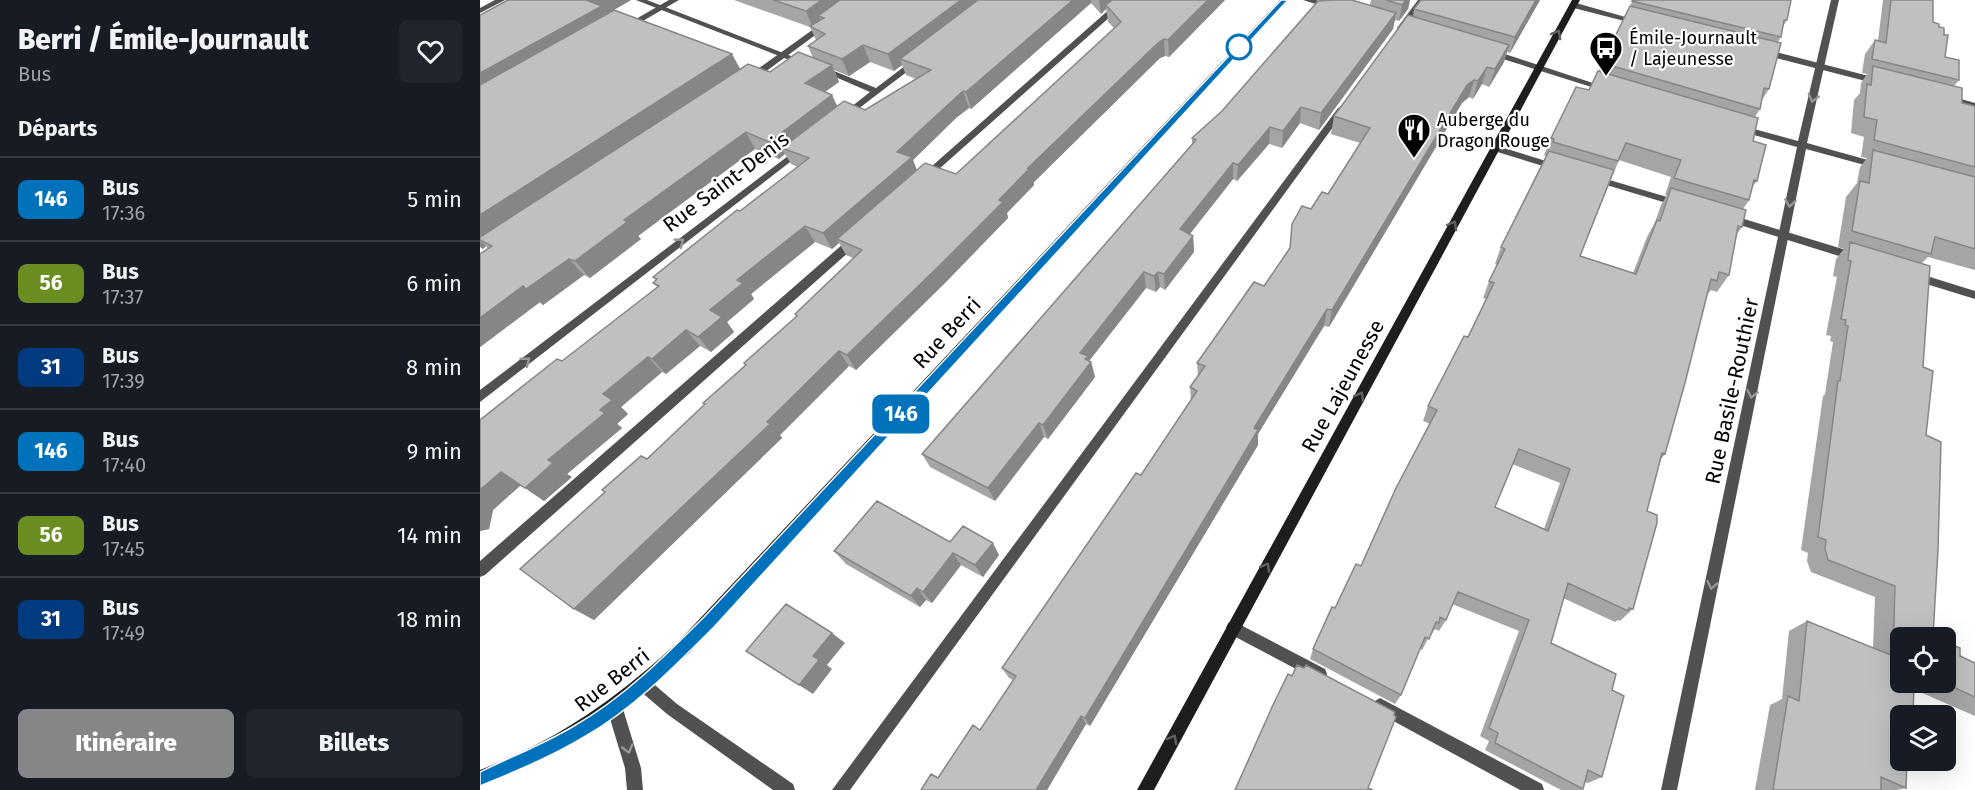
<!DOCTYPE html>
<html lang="fr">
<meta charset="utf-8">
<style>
body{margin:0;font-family:"Fira Sans",sans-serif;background:#20242c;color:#f1f3f6;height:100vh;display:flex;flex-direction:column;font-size:22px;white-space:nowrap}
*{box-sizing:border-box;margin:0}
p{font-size:20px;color:#9ea1a6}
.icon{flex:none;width:33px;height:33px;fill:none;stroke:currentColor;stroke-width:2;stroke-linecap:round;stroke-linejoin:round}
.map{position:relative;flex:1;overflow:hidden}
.side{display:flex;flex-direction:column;background:#171b24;width:480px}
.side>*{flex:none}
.badge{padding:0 12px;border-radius:9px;font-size:21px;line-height:39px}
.controls{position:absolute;left:1410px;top:627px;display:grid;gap:12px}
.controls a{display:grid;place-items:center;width:66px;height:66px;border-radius:9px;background:#171b24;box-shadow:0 6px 24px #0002;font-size:30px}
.map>.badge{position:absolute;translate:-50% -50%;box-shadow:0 0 0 3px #fff}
h2{padding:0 18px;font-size:22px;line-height:54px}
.round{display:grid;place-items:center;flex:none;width:63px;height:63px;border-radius:9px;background:#20242c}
.head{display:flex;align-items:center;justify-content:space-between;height:102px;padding:0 18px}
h1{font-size:28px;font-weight:800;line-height:45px}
.cta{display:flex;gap:12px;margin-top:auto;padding:12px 18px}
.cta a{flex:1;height:69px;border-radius:9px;background:#858687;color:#fff;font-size:24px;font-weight:800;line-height:69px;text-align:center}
.cta a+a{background:#20242c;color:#f1f3f6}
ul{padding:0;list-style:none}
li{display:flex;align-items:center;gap:18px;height:84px;padding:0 18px;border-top:2px solid #363941}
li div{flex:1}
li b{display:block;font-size:22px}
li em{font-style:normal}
li .badge{min-width:66px;font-weight:700;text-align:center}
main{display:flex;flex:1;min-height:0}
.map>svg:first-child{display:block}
</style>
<main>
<section class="side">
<div class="head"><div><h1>Berri / Émile-Journault</h1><p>Bus</p></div><a class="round"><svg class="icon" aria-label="heart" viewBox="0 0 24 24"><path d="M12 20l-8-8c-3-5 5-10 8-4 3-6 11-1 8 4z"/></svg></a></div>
<h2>Départs</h2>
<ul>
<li><span class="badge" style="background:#0072bc;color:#fff">146</span><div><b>Bus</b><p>17:36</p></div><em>5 min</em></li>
<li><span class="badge" style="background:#6b8e23;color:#fff">56</span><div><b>Bus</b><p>17:37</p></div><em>6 min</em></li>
<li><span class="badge" style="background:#003b80;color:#fff">31</span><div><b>Bus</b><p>17:39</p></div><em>8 min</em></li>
<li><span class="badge" style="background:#0072bc;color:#fff">146</span><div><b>Bus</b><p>17:40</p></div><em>9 min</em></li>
<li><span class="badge" style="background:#6b8e23;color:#fff">56</span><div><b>Bus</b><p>17:45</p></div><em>14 min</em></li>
<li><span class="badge" style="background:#003b80;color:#fff">31</span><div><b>Bus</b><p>17:49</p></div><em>18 min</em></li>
</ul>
<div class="cta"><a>Itinéraire</a><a>Billets</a></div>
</section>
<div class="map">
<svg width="1495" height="790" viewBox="0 0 1495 790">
<rect width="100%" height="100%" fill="#fff"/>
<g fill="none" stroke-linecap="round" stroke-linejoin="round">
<!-- lane -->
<path fill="#515151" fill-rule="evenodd" d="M189 0H199L149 29 142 27Z
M640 0H649L449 178H443V174Z
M938 0H946L924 30H918L917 28Z
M1090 3H1096L1163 22 1156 24 1090 7Z
M342 23 349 25 274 80H268V76Z
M1284 49 1404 80 1405 82 1401 85 1281 54V50Z
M1467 95 1495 103V109L1464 100 1463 98Z
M861 107 866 110 864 112 370 790H352L858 108Z
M1014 145 1079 165 1081 167 1076 170 1011 150V146Z
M1116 176 1204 202 1205 204 1200 207 1113 181V177Z
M1248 214 1379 254 1380 257 1375 261 1244 220V216Z
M375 236 380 240 379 243 5 575 0 577V561L371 237Z
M1434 272 1495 291V299L1430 279 1429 276 1430 273Z
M753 621 845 669 847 674 845 679 840 681 835 679 748 633 746 628 748 623Z
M164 677 169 680 197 704 313 784 315 790H293L187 714 159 690 156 685 159 680Z
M900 698 1062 784 1064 790H1040L895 711 892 706 895 701Z
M135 701 140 704 143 709 161 768 163 790H147L145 768 127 709 130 704Z"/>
<!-- street -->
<path fill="#515151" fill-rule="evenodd" d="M15 0H25L0 13V8Z
M156 0H167L329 63 322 65Z
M823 0H836L855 7 851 9Z
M1351 0H1359L1327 143 1402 164 1404 166 1399 169 1326 149 1197 790H1181L1317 147 1256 130 1254 128 1259 125 1318 141Z
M1007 50H1013L1131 89 1127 92 1124 91 1007 54Z
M434 59 441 61 365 119 360 116 362 114 390 92 337 69 344 67 396 88Z
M320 147 323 148V152L0 402V390Z"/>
<!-- secondary -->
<path fill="#1e1e1e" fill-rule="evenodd" d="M800 0H808L209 653C141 715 86 753 0 786V770C78 740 137 698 198 642Z
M1092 0H1100L674 790H657Z"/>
</g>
<!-- wall -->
<path fill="#a5a5a5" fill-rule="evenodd" d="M28 0H151L127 14 260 69 290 72 333 58 328 46 336 40 330 27 254 0H745L689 57 685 56 680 58 554 182V185L527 213 528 218 464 284 376 370 369 366 300 435 302 438 114 620 94 609 167 459 224 405 223 403 265 365 264 363 317 316 373 258 366 255 359 243 352 249 335 242 271 294 274 299 247 322 254 332 231 352 220 346 186 374 182 372 141 407 148 414 137 424 142 428 87 474 92 477 64 501 41 485 13 510 9 529 0 531V420L82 361 177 287 173 283 176 280 173 277 318 167 311 164 305 154 299 159 275 149 158 236 161 239 110 278 104 275 63 305 60 302 0 347 8 249 6 246 3 249 0 247V15ZM611 3 621 14 626 9 628 22 634 28 476 174 437 170 433 160 476 118 489 108 491 109ZM390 62 414 71 422 65 426 75 436 79 385 110 357 106 345 92 359 82 354 70 369 76Z
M891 0H930L928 9 919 21 915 20 913 29 839 130 820 123 802 148 789 144 757 181 753 179 710 234 713 236 714 252 685 290 680 287 676 292 666 288 609 361 611 362 615 377 568 439 564 437 515 501 450 467 442 454 712 145V138L890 5Z
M941 0H1060L1030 53 1027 52 1024 62 1009 87 1002 84 993 99 989 97 982 103 849 327 844 326 778 434V445L610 726 606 724 567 790H441L458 778 500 730 533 680 529 678 522 668 661 475 711 401 710 387 718 376 717 363 784 286 810 249 831 209 848 194 880 143 851 134 854 116 933 16 934 9Z
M1153 0 1307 20 1302 28 1301 37 1298 42 1289 89 1282 100 1280 109 1275 117 1273 141 1277 181 1272 187 1269 200 1263 209 1262 227 1257 234 1249 275 1237 292 1231 290 1227 295 1185 454 1181 459 1167 511 1153 609 1140 621 1138 620 1135 622 1083 598 1071 643 1132 690 1122 777 1108 783 1105 782 1103 789 1101 790H1081L1005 750 1009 741 1000 736 1039 631 972 604 966 620 959 631 955 629 952 634 951 633 942 650 940 648 921 695 915 704 830 659 833 649 855 608 881 566 950 424 943 421 948 406 988 337 1006 299 1003 298 1009 281 1017 265 1015 264 1021 247 1066 156 1064 155 1071 138 1109 90ZM1139 160 1191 177 1185 195H1187L1181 205 1175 222 1167 237 1153 273 1100 256ZM1032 464 1080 483 1064 529 1015 507Z
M1403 0H1453V22L1459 27 1465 57 1479 80 1474 86 1482 103 1495 106V270L1448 257 1441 264 1443 367 1446 435 1420 682H1466L1480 656 1495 663V716L1433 689 1420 760H1432V762L1427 763 1426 788 1417 790H1275L1290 705 1302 699 1309 631 1327 621 1393 648 1395 597 1331 572 1327 561 1328 553 1321 550 1343 396 1345 394 1353 342 1350 341 1351 336 1346 335 1357 277 1353 276 1356 259 1364 249 1358 247 1366 197 1377 183 1380 167 1387 158 1381 157 1384 137 1371 133 1374 100 1380 93 1381 83 1387 74 1382 73 1385 54 1395 40 1398 41Z
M470 542 519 555 503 577 481 565 452 603 446 600 440 607 366 564 354 551Z"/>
<!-- shaded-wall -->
<path fill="#868686" d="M103 0H151L127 14 136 28 0 105V73Z
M342 0H372L344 18 338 16 341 22 333 28 326 11Z
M481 0H507L420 59 422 65 414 71 408 54Z
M593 0H611V3L491 109 486 92Z
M619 0H637L626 5V9L621 14Z
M728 0H745L689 57 688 40Z
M926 0H930L928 9 919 21 922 5Z
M1056 0H1060L1030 53 1035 37Z
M916 13 913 29 839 130 841 113Z
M684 39 685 56 680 58 554 182V185L527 213 528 218 464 284 376 370 367 355 519 200 548 168 679 42Z
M383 45 390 62 369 76 362 59Z
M1029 45 1024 62 1009 87 1015 69Z
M252 54 264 76 0 240V215Z
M352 65 359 82 333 100 325 83Z
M1007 67 1002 84 993 99 998 81Z
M994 80 989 97 982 103 849 327 852 310 987 85Z
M483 91 489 108 476 118 433 160 438 174 357 239 359 243 352 249 343 233 417 152 471 102Z
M352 95 360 112 302 148 305 154 299 159 289 142Z
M821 107 820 123 802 148 803 131Z
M790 127 789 144 757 181 758 165Z
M266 132 275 149 158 236 161 239 110 278 95 261 144 220Z
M753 163V179L701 245 700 229Z
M325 226 335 242 271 294 274 299 247 322 254 332 231 352 218 337 230 310 257 280Z
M713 236 714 252 685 290 684 274Z
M0 241 6 246 3 249 0 246Z
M89 259 104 275 63 305 46 289Z
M664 272 666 288 609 361 611 362 615 377 568 439 563 425 600 353Z
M678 272 680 287 676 292 674 276Z
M43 286 60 302 0 347V318Z
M847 309 844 326 778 434V445L610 726 605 718 774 428Z
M206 330 220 346 186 374 172 359Z
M359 351 369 366 300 435 302 438 114 620 94 609Z
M168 357 182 372 141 407 148 414 137 424 142 428 87 474 92 477 64 501 45 488 68 460 120 410 123 394Z
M559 423 564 437 515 501 508 488Z
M21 472 41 485 13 510 9 529 0 531V490Z
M513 543 519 555 503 577 495 565Z
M473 553 481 565 452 603 443 592Z
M437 588 446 600 440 607 431 596Z
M352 633 365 643 347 665 352 669 333 694 319 685 333 656Z
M601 716 606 724 567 790H556Z"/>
<!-- building -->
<path fill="#c0c0c0" stroke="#868686" stroke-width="1.5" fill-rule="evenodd" d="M28 0H106L122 6 0 73V15Z
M293 0H342L326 11Z
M360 0H481L408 54 383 45 362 59 328 46 345 34 330 26 344 18 338 16Z
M498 0H593L486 92 483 91 471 102 417 152 432 157 343 233 325 226 257 280 263 283 230 310 242 317 218 337 206 330 172 359 168 357 123 394 132 400 120 410 125 413 68 460 73 463 45 488 21 472 0 490V420L77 359 82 361 179 286 173 283 177 279 173 277 257 210 260 211 329 158 302 148 364 101 385 110 451 70 420 59Z
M632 0H728L688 40 684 39 679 42 548 168H550L519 200 523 202 457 268 367 355 359 351 287 422 290 424 94 609 40 569 125 492 122 490 161 456 167 459 225 404 223 403 266 365 264 363 317 316 315 314 382 250 357 239 445 163 476 174 641 22 626 5Z
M851 0H872L916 13 841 113 821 107 803 131 790 127 758 165 753 163 700 229 713 236 684 274 678 272 674 276 664 272 600 353 608 356 605 359 611 362 563 425 559 423 508 488 442 454 716 140 712 138 742 111 838 1Z
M906 0H926L922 5Z
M941 0H1056L1035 37 934 9Z
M1153 0H1311L1307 20H1304L1301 37 1152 1Z
M1411 0H1453V22L1459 24V27L1464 28V35H1468L1465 57 1479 60V80L1392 59 1395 40 1406 43Z
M1150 6 1301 43 1289 89 1284 88 1280 109 1122 63Z
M134 10 252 54 0 215V85Z
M928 15 1029 45 1015 69 1007 67 998 81 994 80 987 85 852 310 847 309 774 428 778 430 605 718 601 716 556 790H441L451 774 458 778 493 725 500 730 536 676 522 668 656 473 661 475 717 391 710 387 725 366 717 363 774 282 784 286 810 248 812 224 822 206 831 209 842 192 848 194 890 128 854 116Z
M318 52 352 65 325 83 352 95 289 142 266 132 144 220 147 222 95 261 89 259 46 289 43 286 0 318V254L12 246 0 240V237L268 64 290 72Z
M1393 66 1482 88V103L1495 106V167L1394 140 1397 120 1384 117 1387 84 1391 85Z
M1118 71 1278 118 1273 141 1286 145 1277 181 1274 180 1269 200 1194 178 1201 160 1146 143 1138 161 1073 142 1074 139 1071 138 1096 87 1109 90Z
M1393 150 1495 177V249L1455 237 1451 254 1372 231 1380 181 1389 183Z
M1069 151 1134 170 1100 256 1156 274 1177 220 1180 221 1191 188 1266 210 1262 227 1258 226 1249 275 1239 272 1237 281 1231 279 1205 383 1185 454 1182 453 1167 511 1177 515V523L1153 609 1149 608 1148 611 1088 583 1071 643 1136 674 1132 690 1144 696 1122 777 1108 770 1103 789 1015 743 1018 733 1009 728 1049 620 978 592 966 620 960 617 959 623 956 622 949 639 945 637 921 695 833 649 852 607 855 608 876 564 881 566 916 488 957 410 948 406 984 336 988 337 1014 283 1009 281 1025 249 1021 247ZM1039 449 1090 469 1068 531 1015 507Z
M1370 242 1450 266 1443 367 1453 371 1446 435 1461 442 1458 550 1453 636 1455 638H1420V682H1434L1433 716H1420V760H1427L1426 788 1401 777V790H1293L1308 696 1319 701 1327 621 1413 656 1415 586 1348 560 1345 549 1346 540 1338 537 1358 381H1360L1368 326 1365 325 1366 320 1361 319 1371 261 1368 260Z
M397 501 470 542 483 526 513 543 495 565 473 553 443 592 437 588 431 596 354 551Z
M306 604 352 633 333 656 339 660 319 685 266 651Z
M1466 642 1480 648V656L1495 663V697L1462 682H1466Z
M817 665 824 668 826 665 915 712 914 715 916 717 888 788 893 790H755L793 705 808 674 812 676Z"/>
<!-- one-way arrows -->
<defs><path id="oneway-chevron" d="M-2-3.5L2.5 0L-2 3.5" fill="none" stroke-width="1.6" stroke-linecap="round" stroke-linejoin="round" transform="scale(1.5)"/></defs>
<g stroke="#626262">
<use href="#oneway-chevron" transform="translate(1077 34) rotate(-61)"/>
<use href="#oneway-chevron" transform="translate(973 225) rotate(-61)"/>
<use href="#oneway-chevron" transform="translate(880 396) rotate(-61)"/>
<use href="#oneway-chevron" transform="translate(786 567) rotate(-61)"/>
<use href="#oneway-chevron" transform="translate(693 739) rotate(-61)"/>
</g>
<g stroke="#979797">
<use href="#oneway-chevron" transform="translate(1333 98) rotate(105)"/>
<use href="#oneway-chevron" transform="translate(1310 203) rotate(100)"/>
<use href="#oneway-chevron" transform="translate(200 242) rotate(-37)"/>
<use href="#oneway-chevron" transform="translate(46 361) rotate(-38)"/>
<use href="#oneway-chevron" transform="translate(1272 394) rotate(102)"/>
<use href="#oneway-chevron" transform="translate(1232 585) rotate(102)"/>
<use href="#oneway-chevron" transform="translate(148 749) rotate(74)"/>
</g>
<!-- line -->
<path fill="#0072bc" stroke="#fff" stroke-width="1.5" d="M801 0H808L234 627C194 667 153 709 104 737 71 757 36 771 0 786V772C28 758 62 745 94 726 143 698 184 657 224 617Z"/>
<!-- icons -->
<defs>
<g id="bus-pin" transform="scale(1.725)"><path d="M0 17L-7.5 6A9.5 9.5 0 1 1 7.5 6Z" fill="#000" stroke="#fff"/><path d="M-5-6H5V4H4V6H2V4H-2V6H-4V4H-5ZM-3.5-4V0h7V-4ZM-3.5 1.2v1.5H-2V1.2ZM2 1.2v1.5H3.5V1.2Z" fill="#fff"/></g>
<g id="restaurant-pin" transform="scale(1.725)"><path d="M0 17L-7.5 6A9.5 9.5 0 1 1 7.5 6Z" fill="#000" stroke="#fff"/><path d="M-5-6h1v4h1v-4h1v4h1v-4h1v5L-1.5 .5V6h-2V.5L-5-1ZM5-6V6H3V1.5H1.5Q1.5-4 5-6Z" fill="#fff"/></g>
</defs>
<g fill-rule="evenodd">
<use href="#bus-pin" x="1126" y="48"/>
<use href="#restaurant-pin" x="934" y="130"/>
</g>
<!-- markers -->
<circle fill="#fff" stroke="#0072bc" stroke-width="3" cx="759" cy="47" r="12"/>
<g text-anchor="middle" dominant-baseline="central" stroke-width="4.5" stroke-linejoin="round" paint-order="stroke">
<!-- far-poi labels -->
<g font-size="18" fill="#000" stroke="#fff" text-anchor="start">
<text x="1149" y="38">Émile-Journault<tspan x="1149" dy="21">/ Lajeunesse</tspan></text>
<text x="957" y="120">Auberge du<tspan x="957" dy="21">Dragon Rouge</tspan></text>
</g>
<!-- street labels -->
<g font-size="21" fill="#000" stroke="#fff">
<text transform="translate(246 182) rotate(-37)">Rue Saint-Denis</text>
<text transform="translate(467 333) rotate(-47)">Rue Berri</text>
<text transform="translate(863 386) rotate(-61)">Rue Lajeunesse</text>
<text transform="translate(1252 391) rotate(-78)">Rue Basile-Routhier</text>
<text transform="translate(132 680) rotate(-38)">Rue Berri</text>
</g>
</g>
</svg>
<div class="controls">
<a><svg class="icon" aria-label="locate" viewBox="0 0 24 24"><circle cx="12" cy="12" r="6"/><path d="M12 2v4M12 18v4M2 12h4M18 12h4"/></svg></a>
<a><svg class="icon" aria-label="layers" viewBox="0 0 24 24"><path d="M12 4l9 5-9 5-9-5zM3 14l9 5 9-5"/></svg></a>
</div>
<b class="badge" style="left:421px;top:414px;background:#0072bc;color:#fff">146</b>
</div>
</main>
